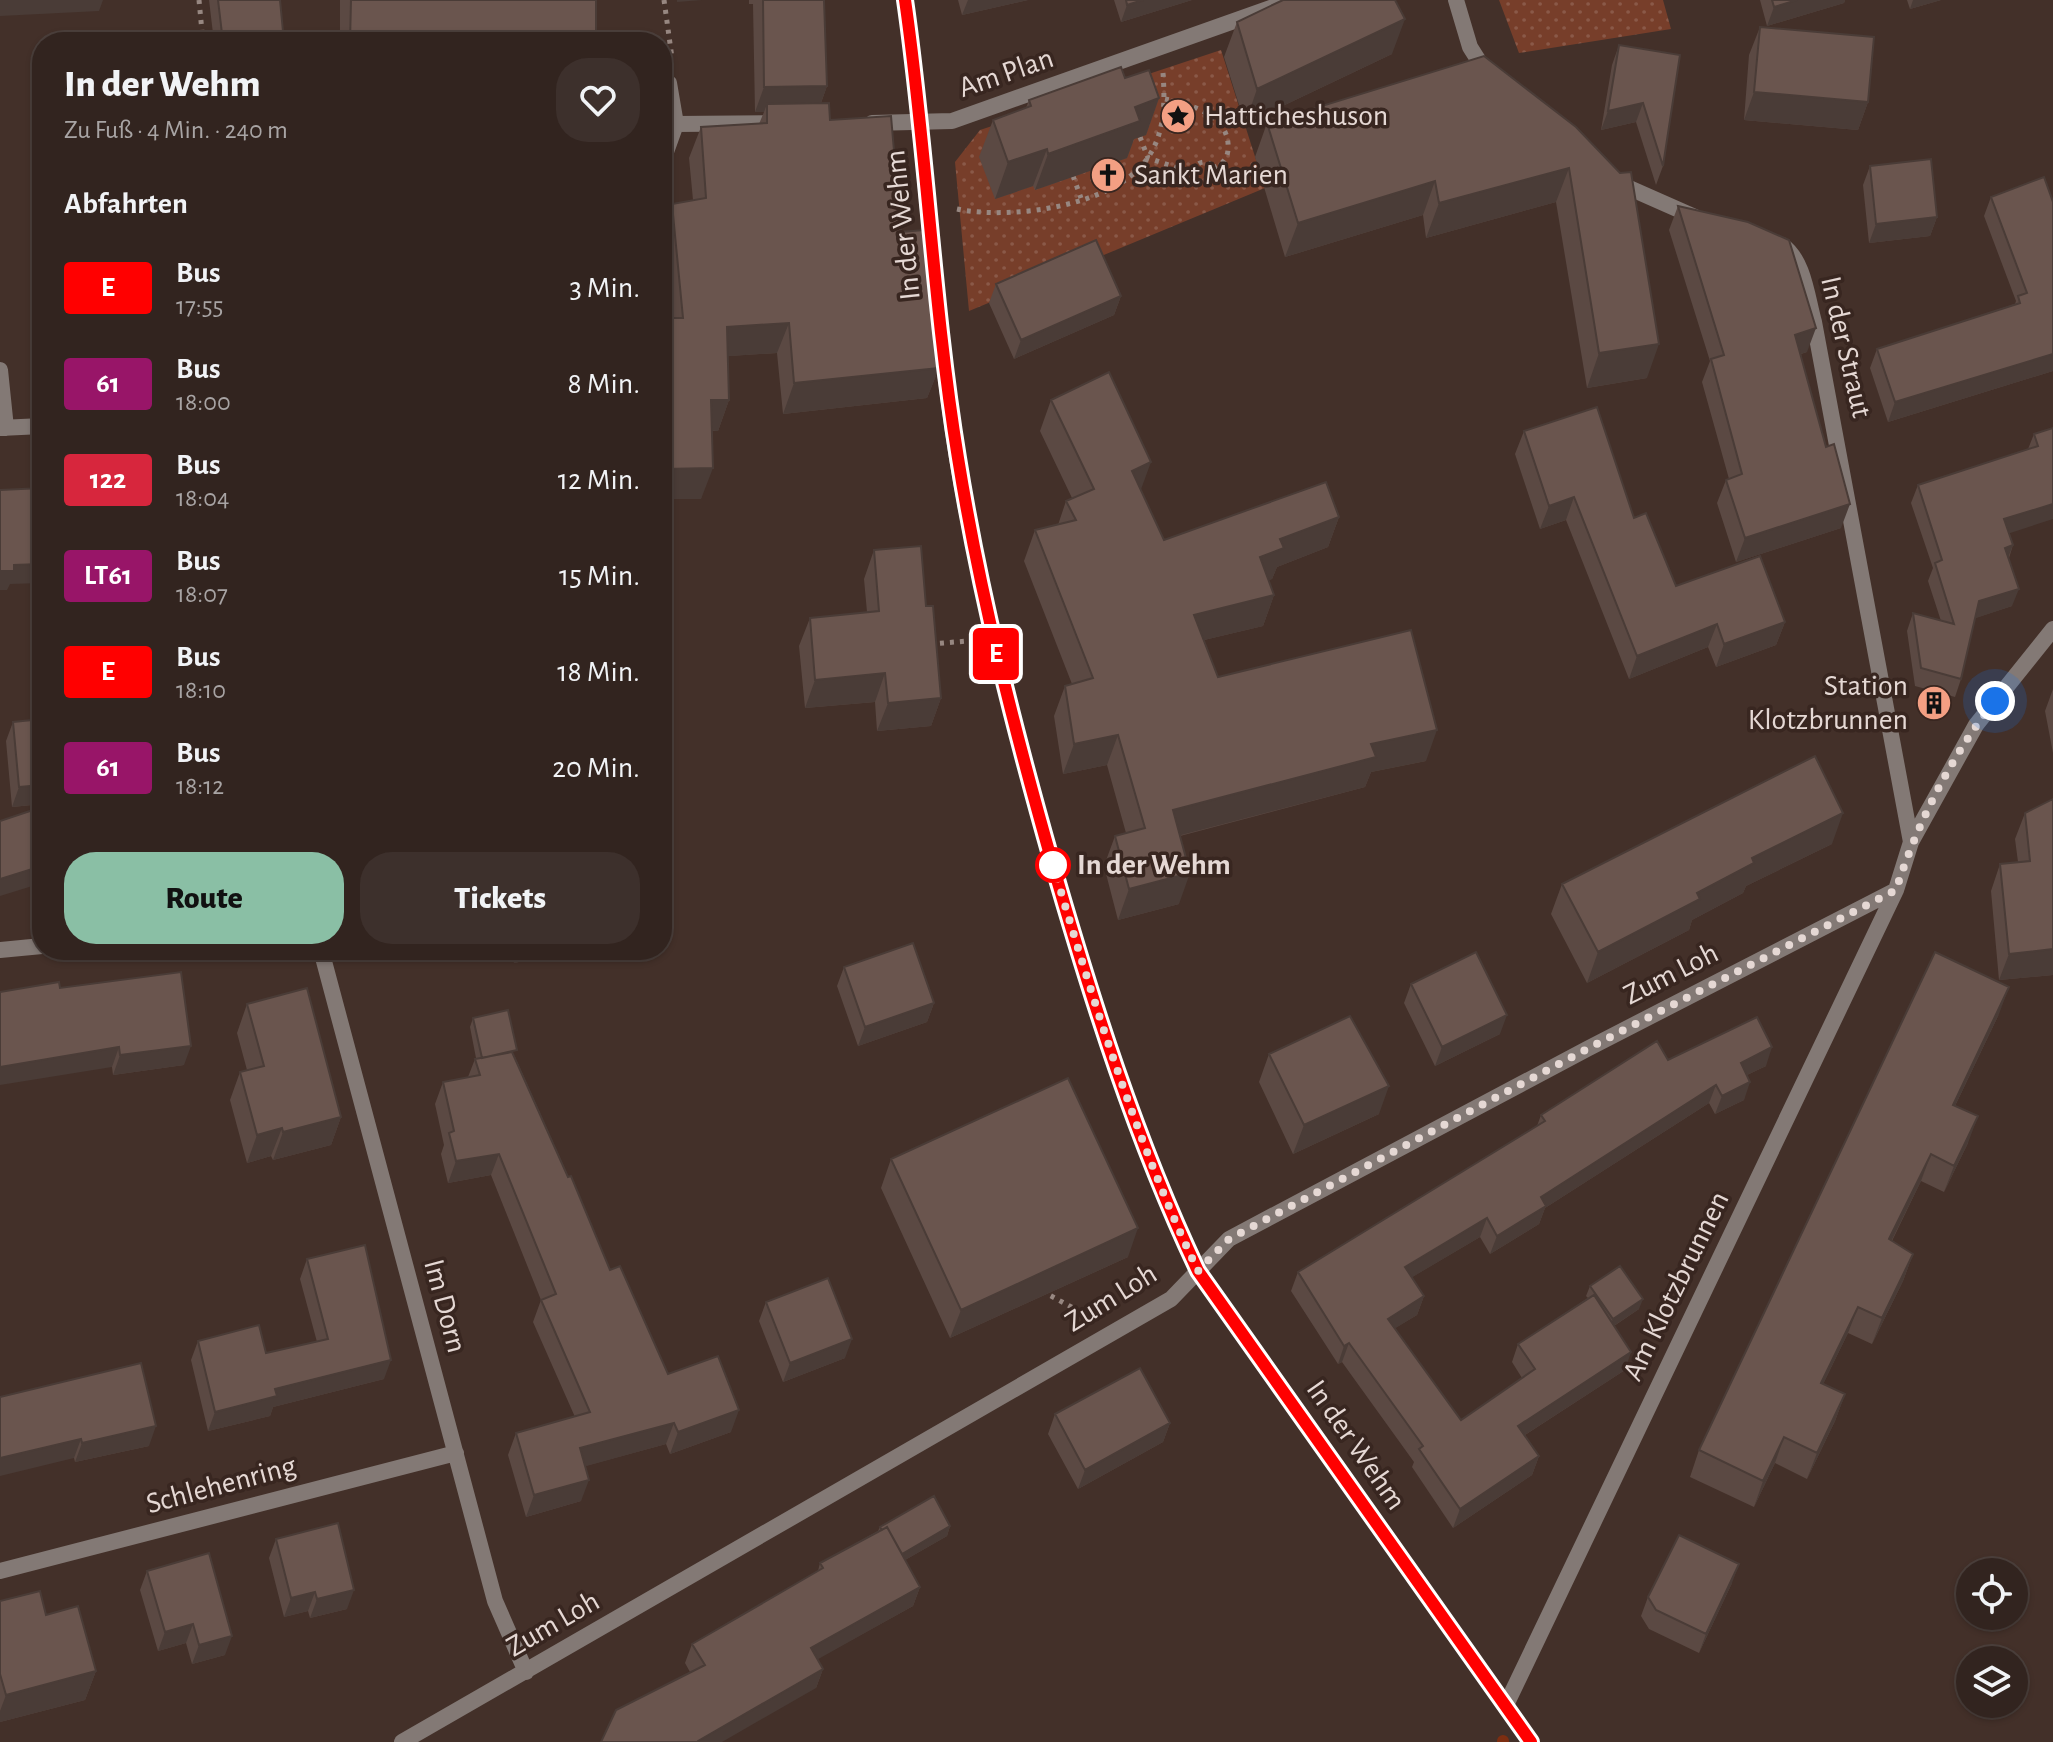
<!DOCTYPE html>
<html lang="de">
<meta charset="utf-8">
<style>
body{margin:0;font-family:"Alegreya Sans",sans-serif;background:#3d302c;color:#f1f3f6;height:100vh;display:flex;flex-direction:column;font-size:30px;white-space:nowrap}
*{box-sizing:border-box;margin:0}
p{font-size:26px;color:#a8a4a4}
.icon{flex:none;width:44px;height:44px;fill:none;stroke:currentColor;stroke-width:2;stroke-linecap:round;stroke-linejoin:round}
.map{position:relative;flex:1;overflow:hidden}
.drawer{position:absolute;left:32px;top:32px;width:640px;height:928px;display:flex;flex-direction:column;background:#32241f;border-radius:32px;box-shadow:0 2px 6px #0004,0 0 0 2px #4d413d}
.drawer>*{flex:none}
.badge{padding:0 16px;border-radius:6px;font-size:28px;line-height:52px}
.buttons{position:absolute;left:1956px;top:1558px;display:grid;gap:16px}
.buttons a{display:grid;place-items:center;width:72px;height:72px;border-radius:50%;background:#32241f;box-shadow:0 2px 6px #0004,0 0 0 2px #4d413d;font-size:40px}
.you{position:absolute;width:40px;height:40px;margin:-20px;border:6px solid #fff;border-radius:50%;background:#1a73e8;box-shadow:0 0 0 12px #1a73e833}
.map>.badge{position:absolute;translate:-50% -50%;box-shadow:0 0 0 4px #fff}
h2{padding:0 32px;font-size:30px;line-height:72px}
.round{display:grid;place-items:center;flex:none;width:84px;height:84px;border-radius:32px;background:#3d302c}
.head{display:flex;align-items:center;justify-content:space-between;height:136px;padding:0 32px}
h1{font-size:38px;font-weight:800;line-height:60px}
.cta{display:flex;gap:16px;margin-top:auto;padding:16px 32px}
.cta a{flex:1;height:92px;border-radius:32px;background:#8abfa5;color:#111;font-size:32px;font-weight:800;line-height:92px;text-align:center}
.cta a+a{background:#3d302c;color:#f1f3f6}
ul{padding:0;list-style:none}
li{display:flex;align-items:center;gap:24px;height:96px;padding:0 32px}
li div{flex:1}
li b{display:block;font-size:30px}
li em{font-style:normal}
li .badge{min-width:88px;font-weight:700;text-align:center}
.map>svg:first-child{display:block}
</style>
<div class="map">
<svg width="2053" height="1742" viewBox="0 0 2053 1742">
<defs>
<pattern id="park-dots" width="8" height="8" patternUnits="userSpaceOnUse" patternTransform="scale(2)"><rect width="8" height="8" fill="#773e2a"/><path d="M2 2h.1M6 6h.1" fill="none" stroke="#8a5948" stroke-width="1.8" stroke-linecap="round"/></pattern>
</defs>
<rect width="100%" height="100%" fill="#433029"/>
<!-- park -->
<path fill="url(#park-dots)" d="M1499 0H1663L1671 29 1519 53Z
M1221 50 1265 188 969 311 955 162 980 130Z"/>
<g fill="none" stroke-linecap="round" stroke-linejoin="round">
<!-- stream -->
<path stroke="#7d2e11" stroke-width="12" d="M1503 1741V1742"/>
<!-- path -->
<path stroke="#978781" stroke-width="5" stroke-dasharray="4 6" stroke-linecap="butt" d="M199 0 203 42
M664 0 672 58
M1165 99C1191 104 1231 116 1228 150 1227 160 1222 164 1213 168
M1140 137 1148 158 1195 174
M1194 172a10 10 0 1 1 20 0a10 10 0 1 1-20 0Z
M1073 176 1081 198
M957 209C1010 220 1117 207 1149 156 1165 131 1165 102 1163 73
M930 644 968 641
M1042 1291 1086 1315"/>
<!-- street -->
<path stroke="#837975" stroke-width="16" d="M1456 0 1470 47 1487 74
M669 83 676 124 781 123
M872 123 952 121 1293 0
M662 163 676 124
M1618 183 1695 217
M1782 245C1804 260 1807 297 1814 322L1911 842
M0 370 6 428
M0 428 42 426
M0 950 42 946
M321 950 495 1601 526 1672
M0 1571 456 1453
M1506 1705 1896 890 1911 842 1976 725 2053 629
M402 1742 1171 1299 1229 1239 1587 1049 1896 890"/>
<!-- secondary -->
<path stroke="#af9f99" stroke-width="16" d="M905 0C926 152 933 306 957 458 980 593 1013 724 1050 855 1090 996 1135 1139 1198 1271L1531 1742"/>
</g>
<!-- wall -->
<path fill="#5b4943" d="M209 0H280L284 42H214Z
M340 0H596V42H340Z
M749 0H824L827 86 821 103 830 120 901 232 939 368 927 398 783 414 777 353 728 356 729 400 718 431H712L701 499H662V318H669L662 250V230L672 204 693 200 689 158 701 127 759 124 764 112H755L753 4H749Z
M958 0H1028L962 15Z
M1114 0H1192L1121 22Z
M1760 0H1845L1844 3 1767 26Z
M1907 0H1941L1910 9Z
M1237 22 1392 54 1245 124 1224 57Z
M1760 27 1868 102 1858 130 1744 120 1749 55Z
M1619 45 1680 55 1663 166 1656 185 1636 122 1601 130 1612 65Z
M1125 78 1159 98 1146 135 1134 139 1127 158 1035 190 1033 186 995 199 979 157 993 120 1026 108 1029 100Z
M1267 123 1620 173 1647 378 1587 388 1556 202 1426 238 1423 215 1285 257 1255 157Z
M1870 166 1937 217 1930 236 1869 243 1863 185Z
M1991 197 2053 202V371L1888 422 1870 368 1877 349 2015 304 2016 301 1984 216Z
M1678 206 1807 352 1801 354 1841 528 1736 562 1717 503 1726 480 1729 479 1702 382 1710 361 1669 230Z
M996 284 1121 296 1114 315 1014 359 989 303Z
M1051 400 1141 490 1164 540 1339 517 1328 547 1277 567 1272 579 1268 580 1274 595 1263 626 1204 640 1218 677 1426 761 1371 772 1365 787 1180 836 1179 904 1118 920 1104 866 1115 836 1126 833 1107 765 1063 774 1054 716 1065 686 1072 684 1024 561 1035 530 1058 525 1066 501 1072 498 1040 431Z
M2053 428 2009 533 2013 545 2009 558 2012 606 1975 618 1961 679 1955 697 1915 686 1907 631 1913 613 1941 621 1928 581 1933 568 1911 503 1918 485 2028 449 2034 434Z
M1524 431 1634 518 1676 586 1785 622 1776 645 1716 667 1708 647 1629 679 1566 520 1540 529 1515 454Z
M874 550 926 606 941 698 931 726 877 731 875 702 805 708 799 646 810 618 867 612 864 579Z
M2053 689V753L2045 711Z
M42 719V804L12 807 6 741 13 722Z
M2053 799V975L1999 980 1991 891 2000 864 2018 862 2015 839 2025 813Z
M1832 844 1746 886 1743 893 1692 920 1689 930 1587 983 1551 914 1562 884Z
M511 950H578L514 963Z
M844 967 934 1003 927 1022 858 1046 837 986Z
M1411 984 1500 1034 1435 1066 1404 1003Z
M60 988 184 1065 113 1075 112 1067Z
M247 1004 341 1117 331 1145 273 1160 271 1156 247 1163 230 1100 240 1072 247 1070 237 1033Z
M1999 1014 1955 1106 1968 1143 1944 1192 1921 1181 1892 1241 1913 1254 1903 1281 1872 1344 1848 1333 1823 1384 1845 1394 1835 1421 1807 1479 1775 1463 1754 1507 1690 1477 1699 1450Z
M473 1018 515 1057 610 1270 668 1374 731 1432 670 1454 666 1444 585 1466 581 1501 526 1517 508 1455 516 1433 575 1417 533 1322 541 1300 491 1175 448 1183 441 1154 444 1145 435 1104 443 1082 468 1077 475 1059 476 1058 470 1027Z
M1269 1054 1379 1114 1293 1154 1259 1082Z
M1668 1060 1766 1066 1747 1075 1744 1100 1715 1114 1709 1103 1545 1208 1539 1224 1490 1254 1480 1237 1412 1277 1424 1296 1417 1315 1395 1328 1461 1420 1522 1378 1512 1362 1518 1344 1588 1298 1586 1296 1590 1286 1639 1309 1614 1326 1625 1370 1525 1435 1539 1456 1532 1475 1453 1528 1412 1467 1414 1462 1342 1362 1338 1364 1291 1291 1298 1272 1537 1126 1541 1115Z
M891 1159 1128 1257 950 1338 881 1188Z
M307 1259 384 1379 273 1407 270 1416 208 1431 191 1360 198 1341 266 1353 317 1342 300 1279Z
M766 1302 845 1358 783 1382 759 1321Z
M0 1397 149 1446 75 1462 74 1458Z
M1055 1414 1170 1423 1163 1442 1078 1489 1048 1434Z
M950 1526 947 1536 905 1560 920 1587 913 1606 817 1659 823 1669 816 1688 690 1672 685 1663 692 1644 818 1571 820 1563 878 1531 880 1527Z
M276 1539 347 1609 310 1618 308 1611 284 1617 269 1558Z
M147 1571 225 1655 192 1664 186 1643 158 1651 140 1590Z
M1732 1583 1699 1653 1649 1629 1641 1616 1648 1597Z
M0 1601 46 1615 96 1671 85 1700 0 1722Z"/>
<!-- shaded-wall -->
<path fill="#4a3c37" d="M0 0H103L99 11 0 16Z
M677 0H702L677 2Z
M968 0H1028L962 15Z
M1143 0H1192L1121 22 1127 5Z
M1797 0H1845L1844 3 1767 26 1774 7Z
M1913 0H1941L1910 9Z
M1405 19 1392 54 1245 124 1257 89Z
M827 86 818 111 767 104 764 112H755L764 87Z
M1754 92 1868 102 1858 130 1744 120Z
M1159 98 1146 135 1134 139 1127 158 1035 190 1048 154 1135 107Z
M1643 103 1636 122 1601 130 1608 111Z
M1047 149 1033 186 995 199 1008 162Z
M1569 168 1556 202 1426 238 1439 203Z
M1435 181 1423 215 1285 257 1298 223Z
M1937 217 1930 236 1869 243 1876 224Z
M1121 296 1114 315 1014 359 1021 340Z
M789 323 777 353 716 357 727 327Z
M1816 328 1807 352 1787 358 1795 335Z
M1659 344 1647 378 1587 388 1599 353Z
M2053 354V371L1888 422 1895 402Z
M939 368 927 398 783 414 794 383Z
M711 400H729L718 431 700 430Z
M1151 462 1140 492 1132 471Z
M713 468 701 499H662V476L664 469Z
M1574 497 1566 520 1540 529 1549 506Z
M1850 504 1841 528 1736 562 1745 538Z
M2053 504V519L1998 537 2004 519Z
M1339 517 1328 547 1277 567 1272 579 1249 588 1260 557 1280 539Z
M2013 545 2006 563 2005 548Z
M42 564V583L10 584 7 590H0V571L14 565Z
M2019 589 2012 606 1973 619 1979 601Z
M1274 595 1263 626 1183 645 1194 615Z
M1785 622 1776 645 1716 667 1724 644Z
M1717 624 1708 647 1629 679 1637 656Z
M885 673 875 702 805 708 815 680Z
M941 698 931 726 877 731 888 703Z
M1437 730 1426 761 1371 772 1365 787 1162 840 1173 810 1371 744Z
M1118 735 1107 765 1063 774 1074 744Z
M42 785V804L12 807 19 787Z
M1843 813 1832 844 1746 886 1743 893 1692 920 1689 930 1587 983 1598 952 1697 893 1752 858Z
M42 866V883L0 896V879Z
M1190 873 1179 904 1118 920 1129 889Z
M2053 949V975L1999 980 2009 954Z
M518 950H578L514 963Z
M2009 987 1999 1014 1943 1131 1953 1105Z
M934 1003 927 1022 858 1046 865 1027Z
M1507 1015 1500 1034 1435 1066 1442 1047Z
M191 1046 184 1065 113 1075 120 1055Z
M119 1047 112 1067 0 1085V1067Z
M1772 1047 1766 1066 1734 1081 1741 1063Z
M1750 1082 1744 1100 1715 1114 1722 1096Z
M1716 1085 1709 1103 1545 1208 1539 1224 1490 1254 1497 1236 1541 1197Z
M1389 1086 1379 1114 1293 1154 1304 1125Z
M1978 1116 1968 1143 1944 1192 1954 1166Z
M341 1117 331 1145 273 1160 283 1132Z
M282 1128 271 1156 247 1163 257 1135Z
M499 1154 491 1175 448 1183 456 1161Z
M1931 1154 1921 1181 1879 1266 1889 1239Z
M1487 1218 1480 1237 1399 1285 1405 1267Z
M1138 1228 1128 1257 950 1338 961 1310Z
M1913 1254 1903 1281 1872 1344 1882 1318Z
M1424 1296 1417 1315 1381 1337 1388 1319Z
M1643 1299 1639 1309 1609 1329 1613 1319Z
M1858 1307 1848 1333 1811 1409 1821 1383Z
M852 1339 845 1358 783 1382 790 1363Z
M1349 1343 1342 1362 1338 1364 1344 1346Z
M1631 1352 1625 1370 1511 1444 1518 1426Z
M391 1360 384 1379 273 1407 270 1416 208 1431 215 1412 275 1389Z
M1845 1394 1835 1421 1807 1479 1817 1453Z
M739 1410 731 1432 670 1454 678 1432Z
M674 1423 666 1444 572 1470 580 1448Z
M1170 1423 1163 1442 1078 1489 1085 1470Z
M156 1426 149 1446 75 1462 82 1443Z
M1784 1437 1775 1463 1754 1507 1763 1481Z
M81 1439 74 1458 0 1476V1458Z
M1539 1456 1532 1475 1453 1528 1460 1509Z
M589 1480 581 1501 526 1517 534 1495Z
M950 1526 947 1536 893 1567 897 1557Z
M1739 1564 1732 1583 1699 1653 1706 1634Z
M920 1587 913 1606 804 1667 811 1648Z
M354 1590 347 1609 310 1618 317 1599Z
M315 1592 308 1611 284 1617 291 1598Z
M193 1624 186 1643 158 1651 165 1632Z
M232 1636 225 1655 192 1664 199 1645Z
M823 1669 816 1688 722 1742H697Z
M96 1671 85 1700 0 1722V1711L6 1695Z"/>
<!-- building -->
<path fill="#6a554e" stroke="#4a3c37" stroke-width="2" d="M218 0H280L284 42H223Z
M351 0H596V42H350Z
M763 0H824L827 86 764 87Z
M1126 0H1143L1127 5Z
M1283 0H1395L1405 19 1257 89 1237 22Z
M1772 0H1797L1774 7Z
M1760 27 1874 37 1868 102 1754 92Z
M1619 45 1680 55 1663 166 1643 103 1608 111Z
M1484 56 1576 127 1620 173 1631 172 1659 344 1599 353 1569 168 1439 203 1435 181 1298 223 1267 123Z
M1121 67 1125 78 1149 70 1159 98 1135 107 1140 121 1048 154 1047 149 1008 162 993 120 1031 106 1029 100Z
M829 103 830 120 891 116 901 232 924 230 939 368 794 383 789 323 727 327 729 400H711L713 468 664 469V442H662V318H683L672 204 706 198 701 127 767 123V104Z
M1931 159 1937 217 1876 224 1870 166Z
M2044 177 2053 202V354L1895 402 1877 349 2020 303 2018 296 2027 293 1991 197Z
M1678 206 1748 222 1789 240 1816 328 1795 335 1826 447 1834 444 1850 504 1745 538 1726 480 1742 474 1711 359 1724 355Z
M1096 240 1121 296 1021 340 996 284Z
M1109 372 1151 462 1132 471 1164 540 1326 482 1339 517 1280 539 1284 548 1260 557 1274 595 1194 615 1218 677 1411 630 1437 730 1371 744 1376 757 1173 810 1190 873 1129 889 1115 836 1145 828 1118 735 1074 744 1065 686 1093 678 1035 530 1076 520 1066 501 1094 489 1051 400Z
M1597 407 1634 518 1646 513 1676 586 1760 556 1785 622 1724 644 1717 624 1637 656 1574 497 1549 506 1524 431Z
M2053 428V504L2004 519 2013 545 2005 548 2019 589 1979 601 1961 679 1921 668 1913 613 1954 624 1935 563 1942 560 1918 485 2038 446 2034 434Z
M42 488V564L14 565V571H0V490Z
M921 546 926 606H933L941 698 888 703 885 673 815 680 810 618 879 611 874 550Z
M42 719V785L19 787 13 722Z
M1815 756 1843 813 1752 858 1754 863 1697 893 1700 899 1598 952 1562 884Z
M2053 799V949L2009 954 2000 864 2030 861 2025 813Z
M42 807V866L0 879V821Z
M913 943 934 1003 865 1027 844 967Z
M1476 952 1507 1015 1442 1047 1411 984Z
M1935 952 2009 987 1953 1105 1978 1116 1954 1166 1931 1154 1889 1239 1913 1254 1882 1318 1858 1307 1821 1383 1845 1394 1817 1453 1784 1437 1763 1481 1699 1450Z
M181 972 191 1046 120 1055 119 1047 0 1067V992L59 982 60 988Z
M307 988 341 1117 283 1132 282 1128 257 1135 240 1072 264 1066 247 1004Z
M508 1010 517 1050 482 1058 473 1018Z
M1350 1016 1389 1086 1304 1125 1269 1054Z
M1757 1017 1772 1047 1741 1063 1750 1082 1722 1096 1716 1085 1541 1197 1546 1206 1497 1236 1487 1218 1405 1267 1424 1296 1388 1319 1461 1420 1535 1369 1518 1344 1594 1295 1631 1352 1518 1426 1539 1456 1460 1509 1419 1449 1423 1446 1349 1343 1344 1346 1298 1272 1545 1121 1541 1115 1657 1041 1668 1060Z
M512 1052 568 1177 571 1176 610 1270 620 1266 668 1374 718 1356 739 1410 678 1432 674 1423 580 1448 589 1480 534 1495 516 1433 590 1412 541 1300 556 1294 499 1154 456 1161 449 1133 454 1131 443 1082 480 1075 475 1059Z
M1068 1078 1138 1228 961 1310 891 1159Z
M365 1245 391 1360 275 1389 277 1396 215 1412 198 1341 259 1325 266 1353 328 1339 307 1259Z
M1620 1266 1643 1299 1613 1319 1590 1286Z
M828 1278 852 1339 790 1363 766 1302Z
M141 1363 156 1426 82 1443 81 1439 0 1458V1397Z
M1140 1368 1170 1423 1085 1470 1055 1414Z
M934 1496 950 1526 902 1554 887 1527 882 1530 880 1527Z
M338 1523 354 1590 317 1599 315 1592 291 1598 276 1539Z
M887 1527 920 1587 811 1648 823 1669 698 1741V1742H601L616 1710 705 1665 692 1644 823 1568 820 1563Z
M1679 1535 1739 1564 1706 1634 1656 1610 1648 1597Z
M209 1553 232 1636 199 1645 193 1624 165 1632 147 1571Z
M40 1591 46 1615 78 1606 96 1671 6 1695 0 1674V1601Z"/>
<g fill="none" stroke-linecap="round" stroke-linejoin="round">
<!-- line casing -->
<g stroke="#fff" stroke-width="18">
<path id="line" d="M905 0C927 152 933 306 958 458 980 595 1014 728 1052 862 1092 1001 1136 1140 1198 1271L1531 1742"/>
</g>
<!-- line -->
<use href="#line" stroke="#f00" stroke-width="12"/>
<!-- walk -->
<path stroke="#e5d8d4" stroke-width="8" stroke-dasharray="0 14.4" d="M1053 865C1094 1003 1136 1141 1198 1271L1229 1239 1587 1049 1896 890C1917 824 1951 756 1995 701"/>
</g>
<!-- icons -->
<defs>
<g id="sight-disc" transform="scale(1.8)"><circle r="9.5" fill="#f39f83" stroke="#382620"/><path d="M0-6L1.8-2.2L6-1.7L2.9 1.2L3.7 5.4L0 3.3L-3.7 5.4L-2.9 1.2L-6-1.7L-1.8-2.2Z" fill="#111"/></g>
<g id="church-disc" transform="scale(1.8)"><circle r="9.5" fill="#f39f83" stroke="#382620"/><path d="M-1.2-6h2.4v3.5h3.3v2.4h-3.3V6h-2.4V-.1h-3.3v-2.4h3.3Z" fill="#111"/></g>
<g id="building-disc" transform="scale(1.8)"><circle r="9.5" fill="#f39f83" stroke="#382620"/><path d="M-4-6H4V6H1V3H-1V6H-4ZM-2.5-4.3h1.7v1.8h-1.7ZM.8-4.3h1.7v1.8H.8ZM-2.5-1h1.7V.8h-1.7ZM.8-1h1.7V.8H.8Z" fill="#111"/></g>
</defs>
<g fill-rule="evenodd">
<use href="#sight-disc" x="1178" y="116"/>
<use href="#church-disc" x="1108" y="175"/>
<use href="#building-disc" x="1934" y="703"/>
</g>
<!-- markers -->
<circle fill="#fff" stroke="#f00" stroke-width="4" cx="1053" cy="865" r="16"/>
<g text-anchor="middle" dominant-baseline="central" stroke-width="7" stroke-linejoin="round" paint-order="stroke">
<!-- street labels -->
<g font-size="30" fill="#e5d8d4" stroke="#382620">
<text transform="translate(1006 73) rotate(-19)">Am Plan</text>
<text transform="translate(903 225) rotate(-96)">In der Wehm</text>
<text transform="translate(1846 347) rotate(77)">In der Straut</text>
<text transform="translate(1671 974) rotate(-27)">Zum Loh</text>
<text transform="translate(1676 1286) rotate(-64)">Am Klotzbrunnen</text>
<text transform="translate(1111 1298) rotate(-32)">Zum Loh</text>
<text transform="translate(445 1306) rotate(75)">Im Dorn</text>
<text transform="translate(1356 1445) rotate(55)">In der Wehm</text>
<text transform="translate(221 1485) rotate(-15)">Schlehenring</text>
<text transform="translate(553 1624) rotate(-30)">Zum Loh</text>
</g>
<!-- poi labels -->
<g font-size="30" fill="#e5d8d4" stroke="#382620" text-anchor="start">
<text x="1204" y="116">Hatticheshuson</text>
<text x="1134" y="175">Sankt Marien</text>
<text x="1908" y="686" text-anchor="end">Station<tspan x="1908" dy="34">Klotzbrunnen</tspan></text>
</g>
<!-- stop labels -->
<g font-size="30" font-weight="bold" fill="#e5d8d4" stroke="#382620" text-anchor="start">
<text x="1077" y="865">In der Wehm</text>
</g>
</g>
</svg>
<div class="buttons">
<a><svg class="icon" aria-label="locate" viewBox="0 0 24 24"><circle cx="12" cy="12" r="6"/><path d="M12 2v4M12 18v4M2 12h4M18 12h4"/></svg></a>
<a><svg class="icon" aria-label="layers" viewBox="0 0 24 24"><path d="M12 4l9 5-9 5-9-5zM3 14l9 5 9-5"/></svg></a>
</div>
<div class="you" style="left:1995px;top:701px"></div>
<b class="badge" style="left:996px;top:654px;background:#f00;color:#fff">E</b>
<section class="drawer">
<div class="head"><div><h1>In der Wehm</h1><p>Zu Fuß · 4 Min. · 240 m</p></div><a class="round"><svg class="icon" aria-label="heart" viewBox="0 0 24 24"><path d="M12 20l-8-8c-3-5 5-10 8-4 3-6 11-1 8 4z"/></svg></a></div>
<h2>Abfahrten</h2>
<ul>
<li><span class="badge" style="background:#f00;color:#fff">E</span><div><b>Bus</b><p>17:55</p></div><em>3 Min.</em></li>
<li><span class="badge" style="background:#981568;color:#fff">61</span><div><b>Bus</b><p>18:00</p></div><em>8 Min.</em></li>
<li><span class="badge" style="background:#d7263d;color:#fff">122</span><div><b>Bus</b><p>18:04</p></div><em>12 Min.</em></li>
<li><span class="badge" style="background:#981568;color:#fff">LT61</span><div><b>Bus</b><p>18:07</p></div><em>15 Min.</em></li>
<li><span class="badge" style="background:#f00;color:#fff">E</span><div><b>Bus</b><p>18:10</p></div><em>18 Min.</em></li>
<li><span class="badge" style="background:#981568;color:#fff">61</span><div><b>Bus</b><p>18:12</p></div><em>20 Min.</em></li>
</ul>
<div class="cta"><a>Route</a><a>Tickets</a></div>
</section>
</div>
